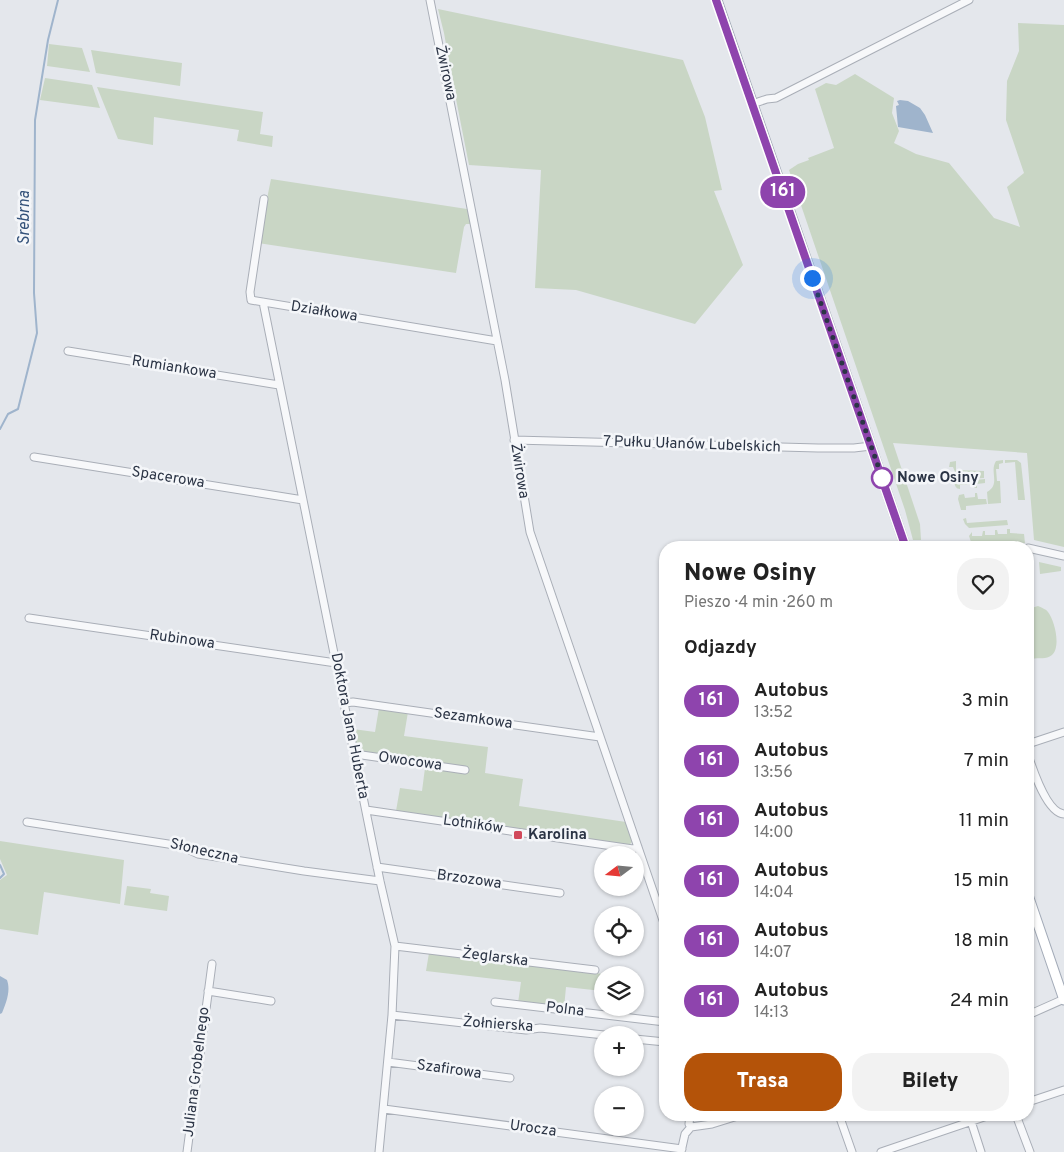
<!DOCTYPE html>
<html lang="pl">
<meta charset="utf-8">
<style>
body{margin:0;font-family:Overpass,sans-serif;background:#f2f2f2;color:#222;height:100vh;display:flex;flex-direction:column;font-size:19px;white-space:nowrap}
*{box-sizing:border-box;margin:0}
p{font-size:16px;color:#767676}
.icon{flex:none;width:28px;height:28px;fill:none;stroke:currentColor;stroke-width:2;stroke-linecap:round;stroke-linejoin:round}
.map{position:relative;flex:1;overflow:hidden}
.panel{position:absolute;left:659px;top:541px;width:375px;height:580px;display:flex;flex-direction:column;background:#fff;border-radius:20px;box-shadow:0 1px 4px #0004}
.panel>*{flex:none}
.badge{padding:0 10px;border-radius:16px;font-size:18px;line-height:32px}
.needle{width:32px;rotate:254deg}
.buttons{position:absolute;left:594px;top:846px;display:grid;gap:10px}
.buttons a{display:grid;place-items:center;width:50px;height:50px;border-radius:50%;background:#fff;box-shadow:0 1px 4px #0004;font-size:25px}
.you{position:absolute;width:25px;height:25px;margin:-12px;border:4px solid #fff;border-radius:50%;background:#1a73e8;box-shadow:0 0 0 8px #1a73e833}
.map>.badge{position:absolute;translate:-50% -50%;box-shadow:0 0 0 2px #fff}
h2{padding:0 25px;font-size:19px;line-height:45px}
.round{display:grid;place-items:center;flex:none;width:52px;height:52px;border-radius:20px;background:#f2f2f2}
.headline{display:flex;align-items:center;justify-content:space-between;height:85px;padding:0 25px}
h1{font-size:24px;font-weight:800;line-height:38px}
.action{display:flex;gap:10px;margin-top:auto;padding:10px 25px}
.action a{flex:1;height:58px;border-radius:20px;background:#b45309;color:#fff;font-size:20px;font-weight:800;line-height:58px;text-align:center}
.action a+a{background:#f2f2f2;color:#222}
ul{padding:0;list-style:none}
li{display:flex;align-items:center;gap:15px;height:60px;padding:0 25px}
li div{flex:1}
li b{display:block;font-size:19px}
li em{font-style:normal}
li .badge{min-width:55px;font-weight:700;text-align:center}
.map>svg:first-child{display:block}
</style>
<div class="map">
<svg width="1064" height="1152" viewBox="0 0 1064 1152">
<rect width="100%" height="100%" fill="#e4e7ec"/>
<!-- green -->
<path fill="#c9d6c5" d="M438 9 683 60 705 117 722 190 714 191 743 265 695 324 576 290 535 288 541 170 469 165 455 94 456 89H454L444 33Z
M1018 23 1064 25V547L1034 540 1027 453 893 443 920 524 921 540H913L905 510 789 170 798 164 809 160 808 158 834 148 815 89 826 83 836 85 855 74 894 98 892 113 899 131 894 143 916 154 949 163 994 218 1020 227 1007 187 1024 173 1006 120 1007 81 1019 51Z
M49 44 82 48 90 72 47 66Z
M91 50 182 63 180 86 96 73Z
M45 78 92 85 100 108 40 100Z
M97 87 263 112 260 134 273 136 272 147 237 141 239 130 154 117 153 145 118 139Z
M271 179 467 209 470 212 472 224H466L464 227 456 273 258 243Z
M1003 460V463L999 464V469H996L997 481H1000L1001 503 988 504 987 492C1001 484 989 472 996 461Z
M1005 460H1017L1021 463 1025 500H1018L1015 462 1005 463Z
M956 461V470L984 471V478L957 480 956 475 951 474 955 472 953 467H949L950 462Z
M985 479V483L977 484V488H974V484L960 485V489C956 489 955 486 954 482Z
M975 493H977L978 499H986L987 504 966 506V510H961L958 499 959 495 964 494 965 498 975 497Z
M966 518 967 523 1007 520 1008 525 969 528 965 524 963 519Z
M1007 529H1010V533L1024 534 1025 543 976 545 971 542 969 536 972 532V536H982L983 531H985V535H995V530H997L998 534H1007Z
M1039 562 1061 567V571L1040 574Z
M1038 606C1042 608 1046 609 1048 612 1055 621 1061 647 1052 655 1046 660 1039 657 1032 659L1033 664 1028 665V609Z
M379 708 408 712 404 736 488 747 485 773 523 779 519 806 626 822 632 842 629 845 396 811 400 788 422 791 425 768 466 774 467 767 361 751 357 749 353 729 375 732Z
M0 841 124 860 120 904 44 892 38 935 0 929V880L7 875 0 859Z
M127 886 151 889 150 893 169 896 167 911 124 905Z
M429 953 612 975H602V991L566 987 564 1008 518 1003 521 982 426 971Z"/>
<!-- water -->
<path fill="#9fb4cc" d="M900 100 908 101 920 108 925 115 933 133 898 127 896 106 899 105 897 101Z
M0 976 7 980C11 991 6 1003 2 1013L0 1014Z"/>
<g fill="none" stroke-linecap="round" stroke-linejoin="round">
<!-- stream -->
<path stroke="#9fb4cc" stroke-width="2" d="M0 429 8 414 18 409 37 333 34 293 35 120 48 40 58 0
M0 865 4 874 0 878"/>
<!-- minor casing -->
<g stroke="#a9aeb7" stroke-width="9">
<path id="minor" d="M430 0 505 380 530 532 665 926
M752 104 767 99 776 98 969 0
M264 199 250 292 251 300 497 341
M263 302 380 881 395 946 392 1015 379 1152
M68 351 279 385
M514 440 818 448H854L871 446
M34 457 303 500
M990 548 1014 546 1022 548
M1028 548 1064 556
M29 618 336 663
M345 703 353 702 600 737
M1028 744 1064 732
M355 754 465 770
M1028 755C1033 770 1047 813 1064 814
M366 810 633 849 638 847
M27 822 181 846 198 854 304 871 380 881
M377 867 560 893
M395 946 595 970
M208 991 271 1001
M495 1002 665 1022
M392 1015 526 1030 540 1028 604 1035
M1028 1015 1064 999
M635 1039 665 1042
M388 1062 510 1078
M1028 1102 1064 1090
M384 1109 682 1149
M839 1115 852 1152
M969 1115 981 1152
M1016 1115 1030 1152
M691 1127 712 1124 741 1115
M187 1152 212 964
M681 1152 685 1134 691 1127 689 1124 690 1115
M881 1152 990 1115"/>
</g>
<!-- major casing -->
<g stroke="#a3abb8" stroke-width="11">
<path id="major" d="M717 0 906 548
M1028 895 1064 1000"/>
</g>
<!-- minor -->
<use href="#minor" stroke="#f7f8fa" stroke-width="7"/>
<!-- major -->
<use href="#major" stroke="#fff" stroke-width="9"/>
</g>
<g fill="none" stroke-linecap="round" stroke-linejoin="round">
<!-- line casing -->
<g stroke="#fff" stroke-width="11">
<path id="line" d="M716 0 906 548"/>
</g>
<!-- line -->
<use href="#line" stroke="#8e44ad" stroke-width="8"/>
<!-- walk -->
<path stroke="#2b3445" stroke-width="5" stroke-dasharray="0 9" d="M812 278 883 480 882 478"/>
</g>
<!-- markers -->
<circle fill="#fff" stroke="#8e44ad" stroke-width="2.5" cx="882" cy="478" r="10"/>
<rect fill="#d1495b" stroke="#f4f6f9" stroke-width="2" x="513" y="830" width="10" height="10" rx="2.5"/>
<g text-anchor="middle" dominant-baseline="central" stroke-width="5" stroke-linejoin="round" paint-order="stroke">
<!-- street labels -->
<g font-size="15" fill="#2b3445" stroke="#f4f6f9">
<text transform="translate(445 73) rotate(78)">Żwirowa</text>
<text transform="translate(324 312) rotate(9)">Działkowa</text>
<text transform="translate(174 368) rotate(9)">Rumiankowa</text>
<text transform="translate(692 445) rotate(2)">7 Pułku Ułanów Lubelskich</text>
<text transform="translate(519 471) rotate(81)">Żwirowa</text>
<text transform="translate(168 478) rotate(9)">Spacerowa</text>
<text transform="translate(182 640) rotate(8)">Rubinowa</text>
<text transform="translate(473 719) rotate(8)">Sezamkowa</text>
<text transform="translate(349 726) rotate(79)">Doktora Jana Huberta</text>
<text transform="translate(410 762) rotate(8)">Owocowa</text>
<text transform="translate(473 825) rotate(8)">Lotników</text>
<text transform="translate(204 852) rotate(13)">Słoneczna</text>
<text transform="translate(469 880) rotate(8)">Brzozowa</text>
<text transform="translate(495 958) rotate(7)">Żeglarska</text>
<text transform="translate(565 1010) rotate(7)">Polna</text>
<text transform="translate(498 1025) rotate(4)">Żołnierska</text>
<text transform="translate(449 1070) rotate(8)">Szafirowa</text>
<text transform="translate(197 1072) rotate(-83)">Juliana Grobelnego</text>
<text transform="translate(533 1129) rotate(8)">Urocza</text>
</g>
<!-- stop labels -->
<g font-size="15" font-weight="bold" fill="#2b3445" stroke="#f4f6f9" text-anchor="start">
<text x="897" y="478">Nowe Osiny</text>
</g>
<!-- poi labels -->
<g font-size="15" font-weight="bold" fill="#2b3445" stroke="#f4f6f9" text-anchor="start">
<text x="528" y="835">Karolina</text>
</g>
<!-- water labels -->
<g font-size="16" font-style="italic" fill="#34527a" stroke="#f4f6f9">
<text transform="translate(25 218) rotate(-90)">Srebrna</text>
</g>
</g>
</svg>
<div class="buttons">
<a><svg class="needle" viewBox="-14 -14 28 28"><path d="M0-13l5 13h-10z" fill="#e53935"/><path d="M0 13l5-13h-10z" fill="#767676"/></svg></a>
<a><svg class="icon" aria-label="locate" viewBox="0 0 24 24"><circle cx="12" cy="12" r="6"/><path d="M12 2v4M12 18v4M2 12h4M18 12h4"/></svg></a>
<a><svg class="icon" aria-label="layers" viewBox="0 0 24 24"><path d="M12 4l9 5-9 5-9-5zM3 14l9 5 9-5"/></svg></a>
<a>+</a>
<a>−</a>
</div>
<div class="you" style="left:812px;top:278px"></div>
<b class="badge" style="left:783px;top:192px;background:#8e44ad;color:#fff">161</b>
<section class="panel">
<div class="headline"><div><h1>Nowe Osiny</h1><p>Pieszo · 4 min · 260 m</p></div><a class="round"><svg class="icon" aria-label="heart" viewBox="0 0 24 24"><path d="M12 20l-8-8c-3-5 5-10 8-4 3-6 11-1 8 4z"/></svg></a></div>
<h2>Odjazdy</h2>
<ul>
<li><span class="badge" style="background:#8e44ad;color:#fff">161</span><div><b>Autobus</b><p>13:52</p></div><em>3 min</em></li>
<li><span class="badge" style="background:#8e44ad;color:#fff">161</span><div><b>Autobus</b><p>13:56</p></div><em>7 min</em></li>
<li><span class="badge" style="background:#8e44ad;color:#fff">161</span><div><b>Autobus</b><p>14:00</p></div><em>11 min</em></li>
<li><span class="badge" style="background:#8e44ad;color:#fff">161</span><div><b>Autobus</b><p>14:04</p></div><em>15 min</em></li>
<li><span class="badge" style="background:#8e44ad;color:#fff">161</span><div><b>Autobus</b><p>14:07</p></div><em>18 min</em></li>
<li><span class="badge" style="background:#8e44ad;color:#fff">161</span><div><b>Autobus</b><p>14:13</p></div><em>24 min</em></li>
</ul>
<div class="action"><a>Trasa</a><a>Bilety</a></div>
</section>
</div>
